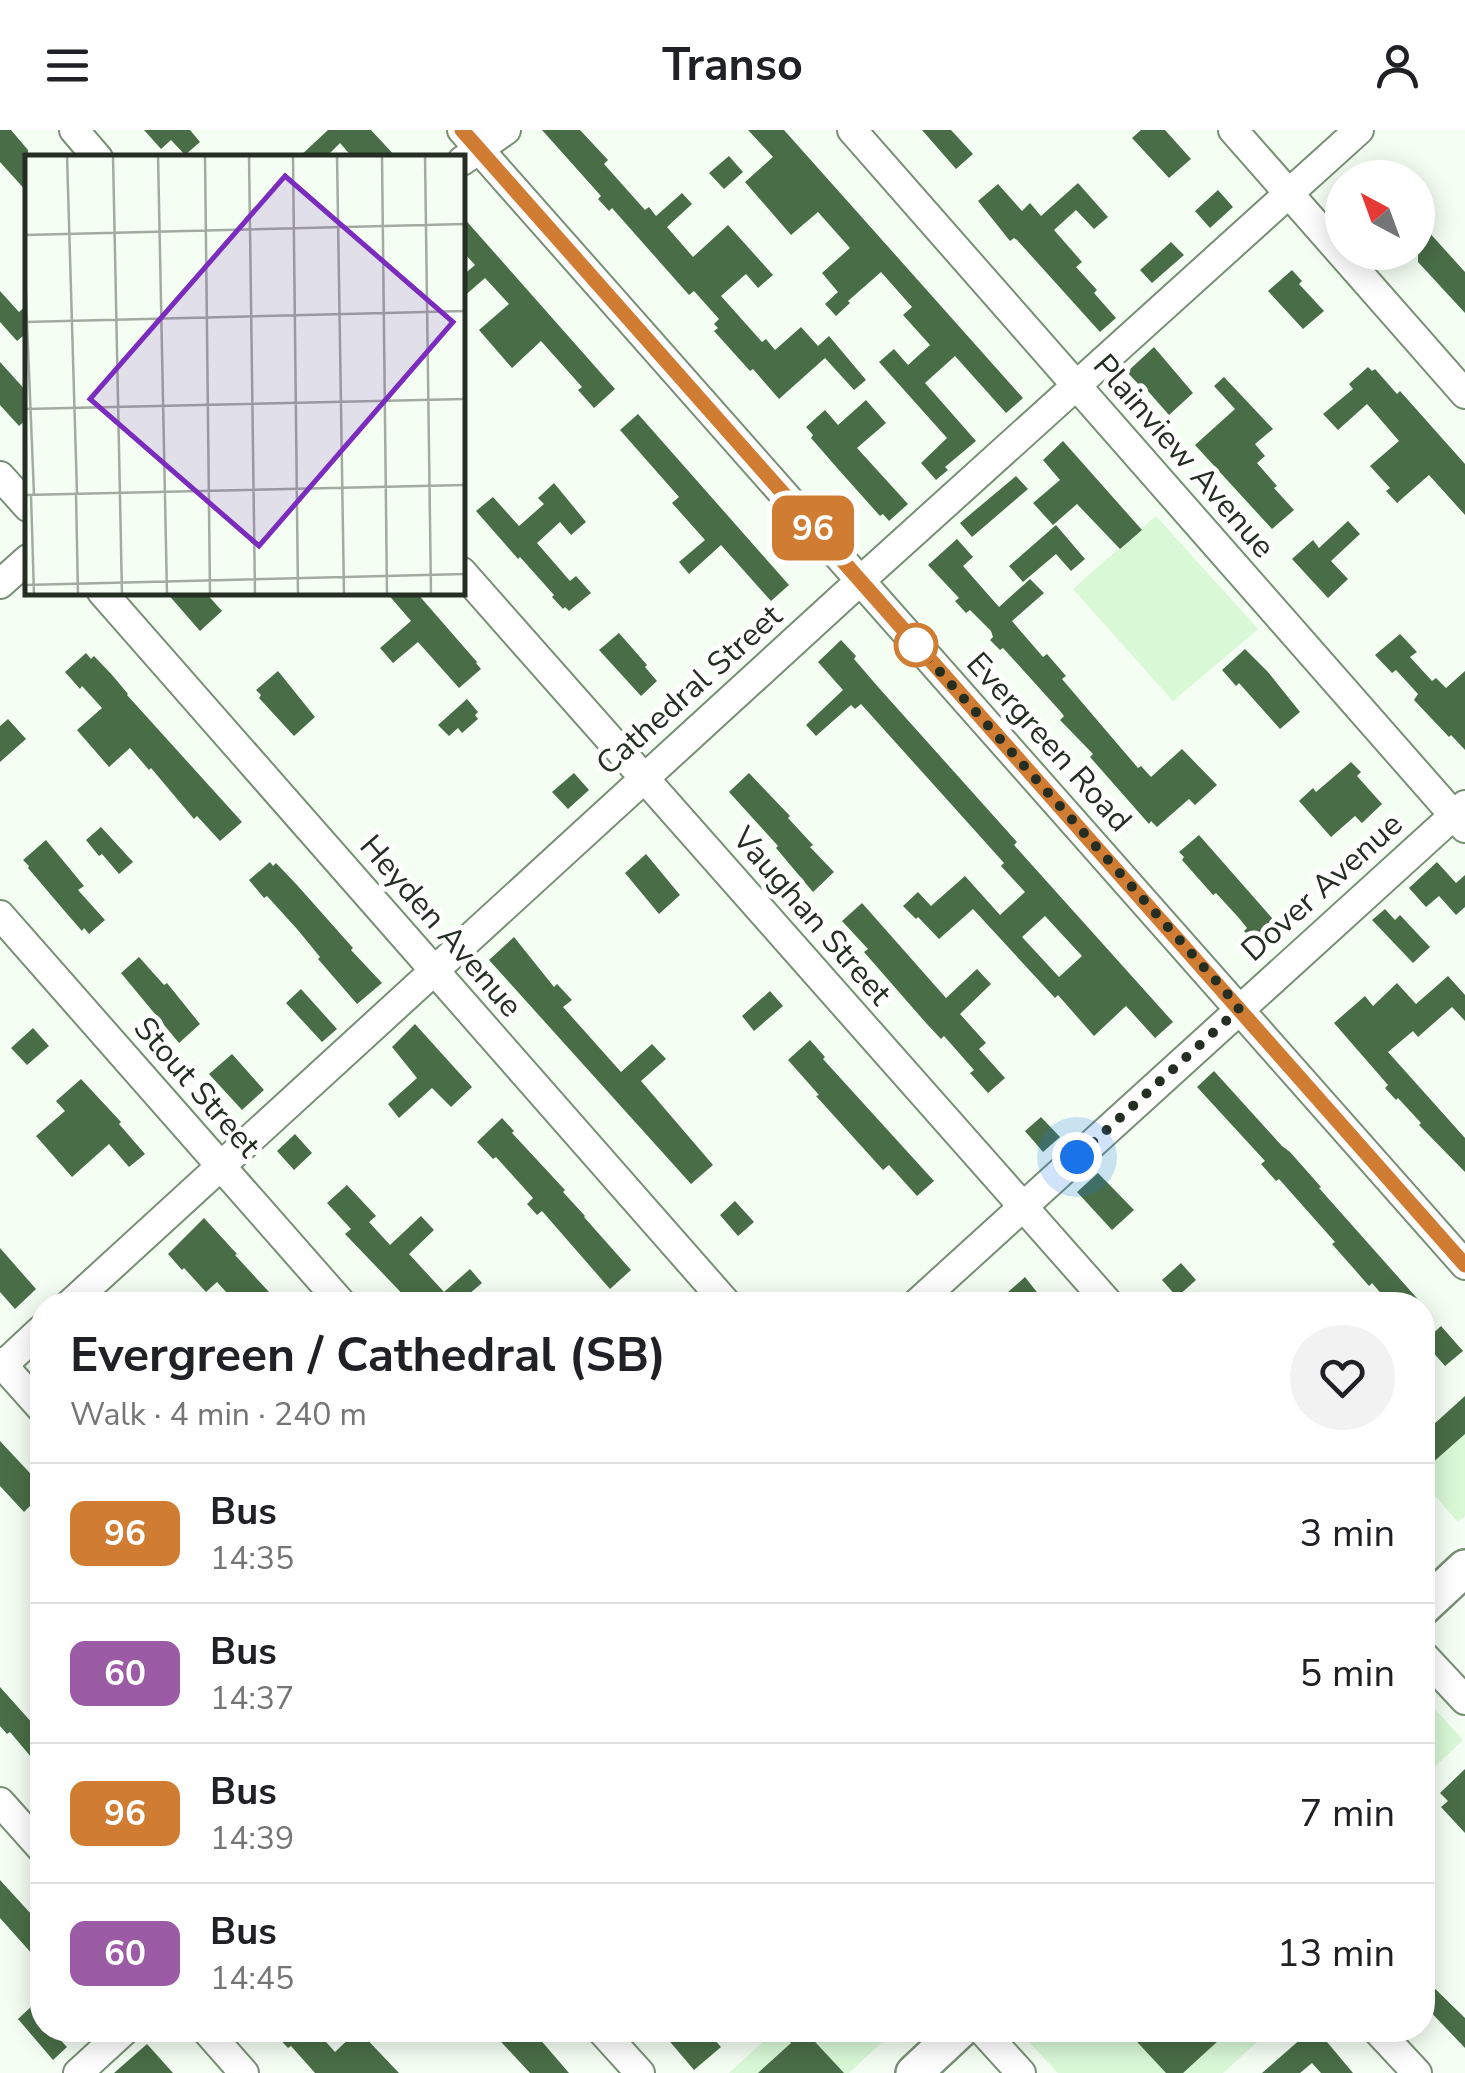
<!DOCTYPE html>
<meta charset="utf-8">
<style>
body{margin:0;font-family:"Nunito Sans",sans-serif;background:#f2f2f2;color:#202124;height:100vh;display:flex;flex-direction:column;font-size:38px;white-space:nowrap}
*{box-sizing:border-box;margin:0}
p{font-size:32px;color:#757577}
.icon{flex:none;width:55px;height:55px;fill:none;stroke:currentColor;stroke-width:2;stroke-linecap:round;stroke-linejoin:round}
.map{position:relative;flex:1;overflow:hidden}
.side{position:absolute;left:30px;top:1162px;width:1405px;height:750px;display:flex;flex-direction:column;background:#fff;border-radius:40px;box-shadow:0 5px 25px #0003}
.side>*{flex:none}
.badge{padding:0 20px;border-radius:15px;font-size:35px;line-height:65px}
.needle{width:65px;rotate:319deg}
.controls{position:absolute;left:1325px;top:30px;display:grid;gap:20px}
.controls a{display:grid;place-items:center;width:110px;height:110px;border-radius:50%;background:#fff;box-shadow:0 5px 25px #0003;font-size:50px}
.you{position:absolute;width:50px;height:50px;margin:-25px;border:8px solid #fff;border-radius:50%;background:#1a73e8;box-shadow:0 0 0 15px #1a73e833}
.map>.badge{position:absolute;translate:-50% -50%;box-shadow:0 0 0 5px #fff}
.round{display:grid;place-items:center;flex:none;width:105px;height:105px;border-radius:52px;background:#f2f2f2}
.overview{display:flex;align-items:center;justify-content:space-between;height:170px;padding:0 40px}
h1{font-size:48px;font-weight:700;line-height:75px}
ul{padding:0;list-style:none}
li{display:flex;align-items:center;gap:30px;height:140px;padding:0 40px;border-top:2px solid #e0e0e0}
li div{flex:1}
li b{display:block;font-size:38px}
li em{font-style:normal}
li .badge{min-width:110px;font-weight:700;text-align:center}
header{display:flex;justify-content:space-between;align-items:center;height:130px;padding:0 40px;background:#fff;font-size:45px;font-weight:700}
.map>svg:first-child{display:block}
</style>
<header><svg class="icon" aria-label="menu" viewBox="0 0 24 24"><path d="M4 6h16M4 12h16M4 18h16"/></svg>Transo<svg class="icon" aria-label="person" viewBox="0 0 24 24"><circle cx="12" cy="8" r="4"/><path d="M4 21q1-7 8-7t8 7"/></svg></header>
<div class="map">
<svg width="1465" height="1943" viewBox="0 0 1465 1943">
<rect width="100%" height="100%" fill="#f4fef3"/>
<!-- built -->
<path fill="#d8f8d6" d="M1156 386 1258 499 1173 571 1073 459Z
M1465 1266V1386L1458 1392 1423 1352V1305Z
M1423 1566 1463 1610 1423 1648Z
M776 1900H895L849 1943H729Z
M1040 1900H1270L1223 1943H1058L1028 1911Z"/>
<!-- building -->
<path fill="#496e47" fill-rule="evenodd" d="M0 0H11L28 20V63L0 32Z
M144 0H190L200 12 185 25 171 10 161 19Z
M328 0H371L397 28H353L340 13 325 28H298Z
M542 0H580L608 30 604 34 645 80 649 77 656 86 682 63 692 74 667 97 693 127 728 95 773 145 758 158 746 144 721 166 762 212 766 209 775 220 801 197 818 216 829 206 866 250 854 260 825 228 779 269 753 239 750 241 714 201 718 198 714 194 719 189 694 161 689 165 612 78 609 81 598 69 601 66Z
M748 0H784L1023 268 1006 283 955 226 925 253 976 311 945 337 948 340 936 350 921 333 947 308 879 232 894 219 908 235 930 215 903 185 912 177 881 142 848 171 850 173 836 186 825 174 838 162 822 143 850 118 818 82 791 105 745 52 773 27Z
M922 0H951L973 24 956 39Z
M1141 0H1165L1191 29 1169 48 1132 8Z
M729 26 743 42 724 59 709 43Z
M1078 53 1108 87 1094 99 1076 80 1054 100 1082 132 1076 137 1097 160 1094 163 1116 188 1100 202 1017 110 1014 108 1010 111 978 71 998 54 1022 81 1030 73 1041 86Z
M1218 60 1233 77 1210 98 1195 81Z
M462 86 615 259 594 278 578 260 582 257 541 211 512 238 479 200 509 174 485 148 462 168V146L475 135 462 121Z
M1427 100 1465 142V183L1418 132V109Z
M1171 112 1184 125 1152 153 1140 140Z
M1292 140 1302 151 1299 154 1324 181 1303 199 1268 161Z
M0 161 19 182 28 174V202L17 211 0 192Z
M1154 217 1193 263 1169 285 1147 260 1145 261 1127 242Z
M0 232 28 263V288L19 296 0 275Z
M1368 237 1372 241 1375 239 1397 264 1400 261 1465 334V385L1429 345 1397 373 1386 361 1390 358 1370 336 1399 311 1367 274 1338 300 1323 284 1353 259 1349 254Z
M1224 247 1273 299 1255 314 1265 326 1257 333 1277 356 1274 358 1294 380 1272 399 1195 315 1235 279 1214 256Z
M866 270 886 293 857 318 908 374 889 391 883 384 880 386 838 339 811 308 813 305 806 297 825 280 838 295Z
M638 284 789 455 771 471 721 415 689 444 679 432 705 410 672 373 679 367 620 300Z
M1063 311 1142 400 1120 419 1077 374 1053 395 1033 373 1060 350 1043 330Z
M1016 346 1028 359 972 407 960 393Z
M554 353 586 392 571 405 560 392 537 413 570 451 576 446 591 463 569 481 565 477 563 479 552 467 554 465 520 427 518 429 476 381 493 367 519 396 544 374 538 368Z
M1348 391 1360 404 1331 431 1348 449 1328 468 1292 429 1313 410 1319 418Z
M1056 395 1085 429 1071 441 1056 424 1023 452 1009 436Z
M957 409 973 427 963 436 999 477 1030 449 1044 463 1012 491 1043 527 1047 524 1066 546 1062 549 1138 638 1141 636 1151 647 1182 619 1217 655 1195 675 1189 669 1157 697 1151 691 1149 694 1090 627 1093 624 1060 590 1064 586 1060 581 1003 518 1000 520 990 510 993 507 991 501 970 480 966 483 955 471 959 468 928 435Z
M166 462H205L222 481 200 501Z
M386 462H416L477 532 476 533 481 539 459 558 418 512 393 533 380 518 411 491Z
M619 503 647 535 645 537 657 551 641 566 599 520Z
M1400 504 1417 522 1410 527 1432 551 1436 548 1446 558 1465 541V620L1451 605 1449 607 1414 570 1418 564 1396 540 1392 543 1375 525Z
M841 510 856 526 854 529 879 558 1017 712 1014 715 1173 892 1155 908 1126 876 1094 906 1058 865 1055 868 973 779 939 809 918 787 916 789 903 776 918 762 931 776 965 746 1000 785 1025 762 1001 736 1004 733 978 704 861 574 855 579 851 575 816 606 806 595 843 560 818 532ZM1045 786 1082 826 1059 847 1022 807Z
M1245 519 1268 542 1300 582 1280 599 1239 553 1236 556 1222 540Z
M86 523 91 529 94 526 113 546 128 564 127 565 242 692 220 711 197 686 194 689 151 638 149 640 130 618 109 637 77 600 102 578 82 556 80 559 65 542Z
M278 541 315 587 294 606 259 568 261 565 256 560Z
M467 569 478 582 475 585 478 589 462 603 458 598 449 606 438 595Z
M8 589 26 609 0 632V596Z
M1351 632 1361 642 1357 646 1382 674 1362 693 1355 686 1331 707 1299 671 1313 658 1316 662Z
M574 643 589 660 568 679 552 662Z
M749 643 790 686 788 688 813 715 810 717 834 742 813 762 776 718 778 716 729 662Z
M101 697 133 732 119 744 102 724 99 726 86 710Z
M1199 705 1280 797 1262 814 1258 809 1255 812 1244 801 1247 798 1238 787 1216 763 1213 765 1182 730 1184 727 1179 722Z
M46 710 84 756 78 760 105 790 89 804 84 798 82 801 68 785 28 738 29 736 23 730Z
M646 724 680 765 659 784 625 743Z
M270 732 273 736 276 733 297 755 353 818 351 820 382 853 357 874 318 829 320 827 297 799 267 766 264 768 249 750Z
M1437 732 1456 753 1465 745V777L1456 785 1439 766 1426 777 1409 758Z
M862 773 946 868 977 839 991 854 960 884 986 913 979 919 1005 948 988 963 970 943 974 940 944 906 941 909 926 893 864 822 868 819 842 791Z
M1385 779 1395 790 1400 785 1430 817 1413 833 1372 790Z
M514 807 554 857 557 854 572 870 563 877 621 942 652 914 666 929 641 951 713 1035 691 1054 489 830Z
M139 827 164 855 167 853 200 894 179 913 121 843Z
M1448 846 1465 865V891L1452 877 1418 907 1413 901 1388 922 1465 1008V1042L1419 995 1421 993 1398 968 1396 970 1385 958 1388 955 1334 893 1365 866 1373 876 1397 853 1416 874Z
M301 859 337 899 322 912 286 873Z
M770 861 783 876 754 901 742 886Z
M415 894 472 957 451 977 432 958 399 988 388 974 417 948 392 917Z
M33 898 49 916 27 935 11 918Z
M810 910 825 927 823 929 934 1051 917 1066 889 1035 883 1040 816 966 819 965 788 930Z
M232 924 264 960 242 980 209 944Z
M1214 941 1282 1016 1290 1022 1321 1057 1319 1058 1423 1175H1391L1372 1153 1369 1156 1355 1140 1332 1114 1335 1112 1279 1049 1276 1051 1261 1034 1265 1031 1197 957Z
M81 949 121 992 119 994 145 1024 129 1037 109 1014 72 1047 36 1006 65 981 56 971Z
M1041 987 1060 1007 1043 1022 1025 1001Z
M502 988 514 1001 512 1003 565 1060 563 1062 585 1086 584 1087 631 1140 610 1159 542 1081 537 1085 527 1074 533 1068 496 1027 493 1029 477 1012Z
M295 1004 312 1023 294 1040 277 1021Z
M1098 1043 1134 1080 1112 1100 1077 1062Z
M347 1055 376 1086 369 1092 390 1115 421 1086 434 1100 409 1124 444 1162 470 1139 482 1153 456 1175H413L345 1104 351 1099 327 1073Z
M735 1071 754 1092 738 1106 720 1085Z
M204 1088 237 1124 235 1125 281 1175H238L217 1152 206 1162 184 1138 182 1140 168 1124Z
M0 1118 36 1159 15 1179 0 1162Z
M1181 1133 1196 1150 1177 1167 1162 1150Z
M1025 1147 1047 1175H993Z
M1441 1196 1463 1221 1445 1236 1424 1212Z
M1465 1266V1304L1422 1342V1305Z
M0 1311 42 1356V1364L24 1382 0 1356Z
M0 1557 42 1604V1640L10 1602 7 1604 0 1596Z
M1465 1639V1703L1441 1677 1448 1671 1440 1663Z
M0 1750 42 1796V1835L0 1788Z
M1422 1846 1465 1888V1918L1422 1873Z
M33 1875 42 1886V1900H51L67 1917 53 1930 18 1889Z
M271 1900H308L315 1908 319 1904 335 1922 358 1900 399 1943H315L291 1916 288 1918Z
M490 1900H532L569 1943H530Z
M660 1900H706L721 1917 694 1940Z
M800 1900H804L844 1943H758L791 1913 789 1910Z
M1126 1900H1230L1183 1943H1166Z
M1311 1900H1317L1353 1943H1321L1312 1933 1300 1943H1262Z
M147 1914 173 1943H114Z"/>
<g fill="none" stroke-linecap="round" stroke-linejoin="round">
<!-- minor casing -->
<g stroke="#778f75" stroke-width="32">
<path id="minor" d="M74 0 98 28
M462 0 1465 1135
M852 0 1465 698
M1233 0 1465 264
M462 31 506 0
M0 346 28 377
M462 442 1110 1175
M0 454 28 429
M102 462 728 1175
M0 785 343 1175
M69 1175 860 451 1359 0
M915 1175 1465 675
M0 1232 42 1279
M0 1238 42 1199
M1422 1524 1465 1570
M0 1672 42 1719
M206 1900 244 1943
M601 1900 640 1943
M982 1900 1021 1943
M1377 1900 1417 1943
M78 1943 125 1900"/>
</g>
<!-- major casing -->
<g stroke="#778f75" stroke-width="40">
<path id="major" d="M1422 1478 1465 1438
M914 1943 960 1900"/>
</g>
<!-- minor -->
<use href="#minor" stroke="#fff" stroke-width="28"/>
<!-- major -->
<use href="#major" stroke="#fff" stroke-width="35"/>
</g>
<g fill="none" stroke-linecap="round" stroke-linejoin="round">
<!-- line casing -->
<g stroke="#fff" stroke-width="22">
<path id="line" d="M462 0 1465 1135"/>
</g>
<!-- line -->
<use href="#line" stroke="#d07c32" stroke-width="15"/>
<!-- walk -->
<path stroke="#242e23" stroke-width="10" stroke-dasharray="0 18" d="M916 515 1226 862 1239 879 1077 1027"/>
</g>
<!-- markers -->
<circle fill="#fff" stroke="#d07c32" stroke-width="5" cx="916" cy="515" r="20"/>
<g text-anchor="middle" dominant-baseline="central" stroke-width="10" stroke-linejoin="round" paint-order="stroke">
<!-- street labels -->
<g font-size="32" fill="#242e23" stroke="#fff">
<text transform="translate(1184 326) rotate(49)">Plainview Avenue</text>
<text transform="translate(689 560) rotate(-42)">Cathedral Street</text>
<text transform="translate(1049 612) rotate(48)">Evergreen Road</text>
<text transform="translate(1322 757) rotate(-42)">Dover Avenue</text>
<text transform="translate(812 786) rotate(49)">Vaughan Street</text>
<text transform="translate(441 796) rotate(49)">Heyden Avenue</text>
<text transform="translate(197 957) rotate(49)">Stout Street</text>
</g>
</g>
<!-- overview -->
<g transform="translate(25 25)">
<rect width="440" height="440" fill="#f4fef3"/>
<path fill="none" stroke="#a1aba0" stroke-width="2.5" d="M42 0 52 339M88 0 97 440M133 0 142 440M180 0 185 440M224 0 230 440M268 0 273 440M312 0 319 440M357 0 362 440M400 0 406 440M0 80 440 69M0 118 9 340M0 167 440 156M0 254 440 244M51 339 53 440M0 340 440 330M6 340 9 440M0 430 440 419"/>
<path fill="#7b2cbf" fill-opacity="0.15" stroke="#7b2cbf" stroke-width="5" d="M260 21 428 167 234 391 65 244Z"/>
<rect width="440" height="440" fill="none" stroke="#242e23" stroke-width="5"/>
</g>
</svg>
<div class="controls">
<a><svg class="needle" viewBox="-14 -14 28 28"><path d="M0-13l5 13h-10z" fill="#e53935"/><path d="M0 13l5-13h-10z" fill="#757577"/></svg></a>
</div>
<div class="you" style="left:1077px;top:1027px"></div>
<b class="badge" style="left:813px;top:398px;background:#d07c32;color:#fff">96</b>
<section class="side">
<div class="overview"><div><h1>Evergreen / Cathedral (SB)</h1><p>Walk · 4 min · 240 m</p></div><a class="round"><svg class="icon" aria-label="heart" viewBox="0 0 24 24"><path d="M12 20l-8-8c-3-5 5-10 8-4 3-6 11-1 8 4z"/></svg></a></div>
<ul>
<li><span class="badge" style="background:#d07c32;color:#fff">96</span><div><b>Bus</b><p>14:35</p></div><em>3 min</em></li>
<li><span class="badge" style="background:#9b5ba5;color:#fff">60</span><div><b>Bus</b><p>14:37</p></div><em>5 min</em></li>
<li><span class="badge" style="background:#d07c32;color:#fff">96</span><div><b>Bus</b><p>14:39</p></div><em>7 min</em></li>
<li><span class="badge" style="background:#9b5ba5;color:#fff">60</span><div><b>Bus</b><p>14:45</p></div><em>13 min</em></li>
</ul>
</section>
</div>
